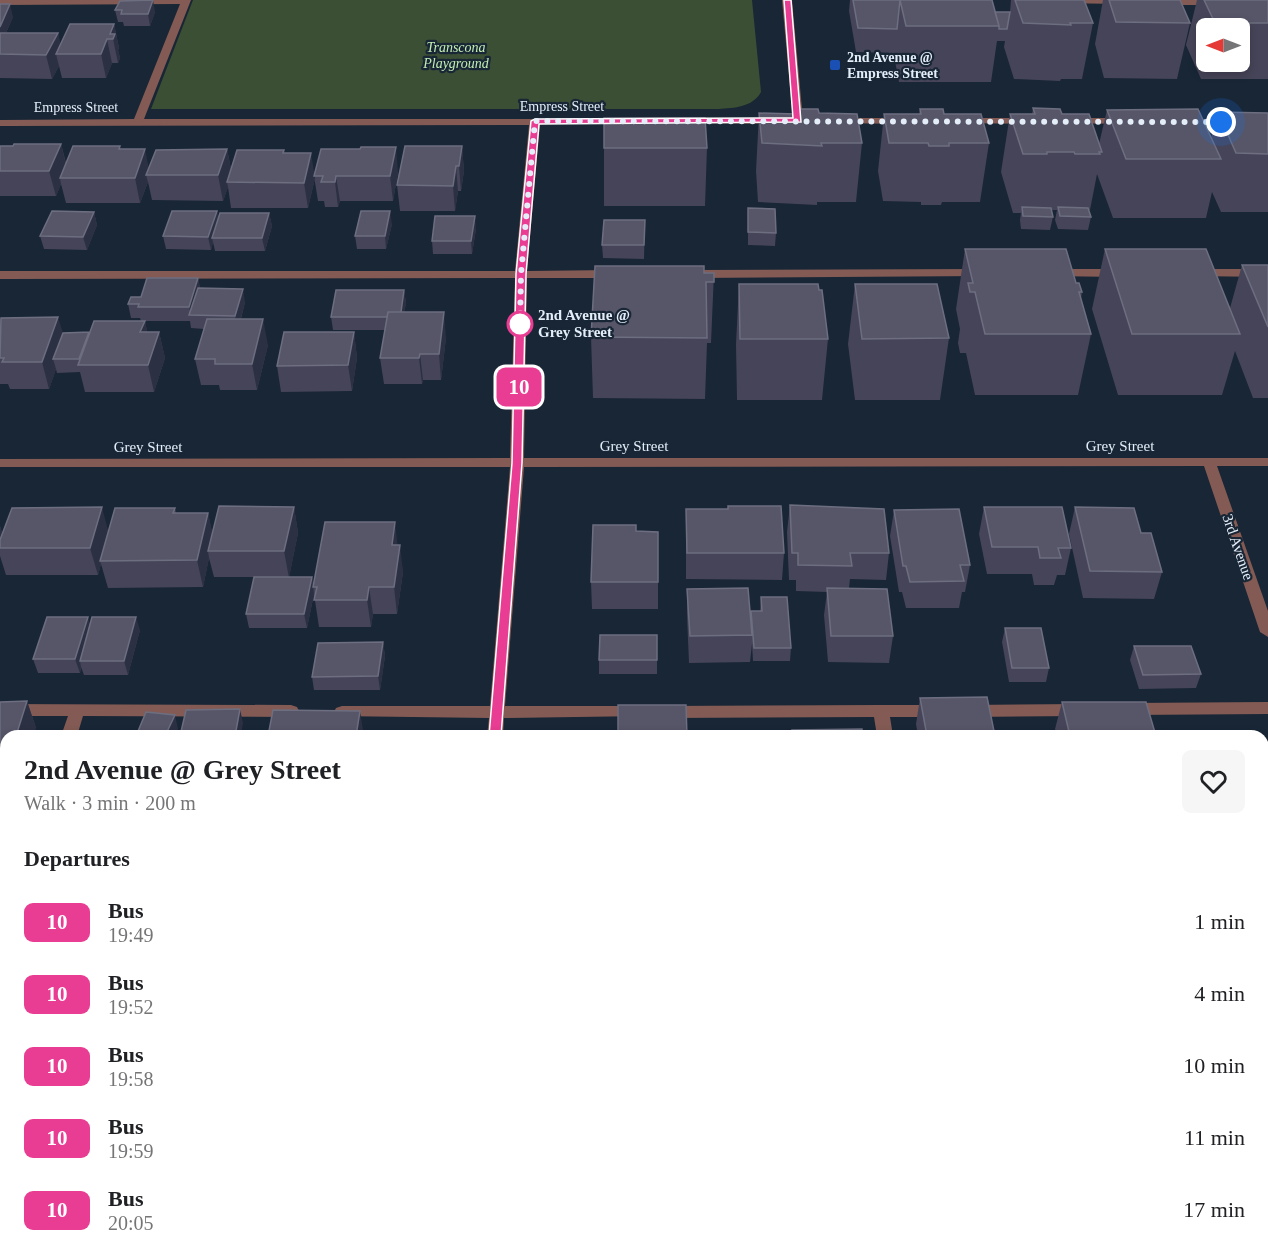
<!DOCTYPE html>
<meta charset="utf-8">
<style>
body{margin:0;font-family:"Times New Roman",serif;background:#f6f6f6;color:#202124;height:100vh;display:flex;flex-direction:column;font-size:22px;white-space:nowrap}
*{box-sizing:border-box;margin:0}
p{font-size:20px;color:#757577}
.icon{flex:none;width:33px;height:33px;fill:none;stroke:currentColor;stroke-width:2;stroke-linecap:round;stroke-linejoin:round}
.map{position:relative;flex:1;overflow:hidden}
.drawer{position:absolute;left:0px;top:730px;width:1269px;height:530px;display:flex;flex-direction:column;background:#fff;border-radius:18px 18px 0 0;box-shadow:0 3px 9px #0003}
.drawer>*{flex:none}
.badge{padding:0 12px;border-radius:9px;font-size:21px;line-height:39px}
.needle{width:39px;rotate:270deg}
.fabs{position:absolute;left:1196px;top:18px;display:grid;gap:12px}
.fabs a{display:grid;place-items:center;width:54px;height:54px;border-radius:9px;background:#fff;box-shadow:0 3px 9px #0003;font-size:30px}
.you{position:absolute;width:30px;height:30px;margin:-15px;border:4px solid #fff;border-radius:50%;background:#1a73e8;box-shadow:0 0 0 9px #1a73e833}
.map>.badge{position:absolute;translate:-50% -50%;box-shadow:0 0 0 3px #fff}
h2{padding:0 24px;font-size:22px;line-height:54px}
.round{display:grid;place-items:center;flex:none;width:63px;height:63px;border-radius:9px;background:#f6f6f6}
.head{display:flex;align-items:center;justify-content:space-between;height:102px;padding:0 24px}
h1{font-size:28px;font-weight:700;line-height:45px}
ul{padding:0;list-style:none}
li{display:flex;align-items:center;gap:18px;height:72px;padding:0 24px}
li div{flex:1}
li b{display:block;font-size:22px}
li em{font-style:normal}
li .badge{min-width:66px;font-weight:700;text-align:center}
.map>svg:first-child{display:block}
</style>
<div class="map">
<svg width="1268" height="1259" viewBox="0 0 1268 1259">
<rect width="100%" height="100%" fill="#182636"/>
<!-- green -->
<path fill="#3b4f34" d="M193 0H752L761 92C753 107 734 108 719 109H151Z"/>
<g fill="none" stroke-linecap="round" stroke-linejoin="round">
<!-- minor -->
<path fill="#835b54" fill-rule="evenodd" d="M0 0H191L144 119H628L629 121 624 124H540L527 271 614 270 620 274 614 278H527L524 458H1268V466H1217L1268 611V637L1260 632 1204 466 524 467 505 706H639L645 708 647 712 645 716 504 718 503 736H487L489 718 336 716 334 712 336 708 342 706H490L510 467H0V459L510 458 515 278 0 279V271H515L529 125 0 126V120L134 119 180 4 0 5Z
M782 0H792L803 120 798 123 793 120Z
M1051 0H1126L1127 1 1122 4 1056 3Z
M1157 0H1219L1220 2 1215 5H1161L1158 4Z
M687 118H777L782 121 777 124 683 123 682 121Z
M840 118H903L908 121 903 124 836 123 835 121Z
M963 118H1029L1034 121 1029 124 959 123 958 121Z
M1071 118H1125L1130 121 1125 124 1067 123 1066 121Z
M1185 119H1268V125L1181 124V120Z
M980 269 984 270V276L695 278 689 274 695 270Z
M1055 269H1118L1124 273 1118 277 1051 276V270Z
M1196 269H1268V277L1192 276V270Z
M1268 702V714L1128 715 1122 713 1120 709 1122 705 1128 703Z
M0 704 291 705 297 707 299 711 297 715 291 717 83 716 77 736H61L68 716H0Z
M1080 704 1086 706 1088 710 1086 714 1080 716 969 717 963 715 961 711 963 707 969 705Z
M881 705H936L942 707 944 711 942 715 936 717H890L893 736H877L874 717 666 718 660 716 658 712 660 708 666 706Z
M6 950V983L0 986V952Z
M446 1254H466V1259H446Z
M947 1254H967L968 1259H948Z"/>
</g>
<!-- wall -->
<path fill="#464458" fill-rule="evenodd" d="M850 0H992L995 12H1010L1011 0H1084L1093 23 1082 79H1061L1060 81 1014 79 1004 47 1005 41H997L991 82H899L894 56V53L856 52 849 11Z
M1103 0H1180L1190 23 1177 79 1104 78 1095 44Z
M1197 0H1268V79H1201L1186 45ZM1206 28H1239V62H1206Z
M0 4 13 17 6 33H58L60 45 114 24 119 48 118 50 120 58 118 63H112L106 78H62L59 66 52 79 0 78Z
M115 10 155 12 150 26H124L123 22H118Z
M1033 108 1062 114 1099 144 1107 110 1211 138 1218 112 1268 113V212H1221L1212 192 1206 218H1113L1097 174 1090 210H1089L1091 217 1088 230 1058 229 1055 220 1057 210H1051L1053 217 1050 230 1021 229 1020 220 1021 213H1013L1001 172 1010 114H1032Z
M796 109 819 113 862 143 856 202H817V205L758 202 756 171 759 113 796 114Z
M920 109 944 114 989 143 980 202H942L941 205H921V202L883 201 878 171 884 114H919Z
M61 144 66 163 121 149 149 168 227 149 231 169 284 150V153L315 178 308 208H231L228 187 223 201 152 200 148 182 140 203H66L61 184 56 196H0V146Z
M462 146 464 171 461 191H458L455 211H400L397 185Z
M604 148H707L705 206H604Z
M398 172 393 201H340L338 207H325L324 201H318L314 176Z
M748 208 776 233 775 246 748 245Z
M217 211 218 219 269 213 272 226 265 251H215L213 242 211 250 166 249 163 236Z
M94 212 97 225 87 250 44 249 40 236Z
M645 220 644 259 603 258 602 245Z
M392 224 386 249H357L355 236Z
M476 229 472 254H433L432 241Z
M965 249 1076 283 1082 292 1081 299 1091 334 1078 395H975L966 353H960L958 343 960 329 956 309Z
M1105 249 1230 308 1242 265H1268V398H1253L1235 351 1222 395H1118L1092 309Z
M704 273H714L711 343H707L705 399 593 398 591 337Z
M198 278 200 288 245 302 241 319 268 345 257 390H220L219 385H201L195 359 204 329 191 328 190 321H141L140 318H131L128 304 141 297Z
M739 284 828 339 822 400H737L736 344Z
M855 284 949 338 940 400H855L848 344Z
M404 290 406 303 404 312 446 338 441 380H423L422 384H384L380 358 385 330H333L331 317Z
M0 319 63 333 89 334 145 321 147 332H159L165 358 154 392H85L80 372 57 373 56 369 49 389H10L8 384H0Z
M354 332 357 358 352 391 281 392 277 366Z
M790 505 889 553 886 580 850 579 849 588 893 636 889 663 828 662 824 615 827 592 796 591V580H789L787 532Z
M294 507 298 533 289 577H312L313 584 398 545 403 572 397 614H373L371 627H319L314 594 307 628H249L246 614 254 577H214L209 558 203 587 108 588 101 564 98 575H6L0 556V526L2 533 108 531 175 508 176 513H208L212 533Z
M984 507 1071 548 1065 575H1057L1054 585H1034L1032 574H987L979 534Z
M1075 507 1141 533 1162 572 1154 599 1083 598 1069 534Z
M686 509 784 553 782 580 686 579Z
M894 510 970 565 965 592H962L959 608H906L902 592H899L890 536Z
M636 531 658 582V609H592L591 582Z
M687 589 751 619V611H760L761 597 791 648 790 661H753L752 644 750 662 689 663 687 615Z
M90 624 140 630 128 675H84L81 667 80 673H38L33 659Z
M1005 628 1049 668 1046 682H1009L1002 642Z
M657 635V674H599V660Z
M383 642 385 656 380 690H314L312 677Z
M1134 646 1201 674 1196 688 1139 689 1130 660Z
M920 698 995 736H918L916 724Z
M27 701 36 728 6 736V782H0V702Z
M1062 702 1156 736H1057L1055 729Z
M1263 1040H1268V1137H1263Z
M6 1068V1157H0V1069Z
M1263 1145H1268V1259H1209L1207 1254H1263Z
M628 1254H721V1259H628Z"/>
<!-- shaded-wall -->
<path fill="#2c3043" d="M153 0 155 12 150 26 148 14Z
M10 4 13 17 0 46V27Z
M114 24 119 48 118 50 120 58 118 63 113 39 110 34Z
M58 33 63 54H56L59 66 52 79 46 55Z
M107 39 112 63 106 78 101 54Z
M61 144 67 169 60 178 61 184 56 196 49 171Z
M462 146 464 171 461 191 459 166Z
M396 147 398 172 393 201 390 176Z
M145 149 150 174 146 175 148 182 140 203 135 178Z
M227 149 232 174 227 182 228 187 223 201 218 175Z
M311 153 315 178 308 208 304 183Z
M456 166 458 191 455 211 453 186Z
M336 176 340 201 338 207 335 182Z
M217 211 219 224 212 238 213 242 211 250 208 237Z
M390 211 392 224 386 249 385 236Z
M94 212 97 225 87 250 83 237Z
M269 213 272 226 265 251 262 238Z
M475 216 476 229 472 254 471 241Z
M198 278 200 291 191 315 189 307Z
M243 289 245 302 238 329 235 316Z
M404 290 406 303 402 330 400 317Z
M444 312 446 338 441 380 439 354Z
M58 317 66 343 53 359 56 369 49 389 42 362Z
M263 319 268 345 257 390 252 364Z
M145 321 151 347 140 332Z
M159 332 165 358 154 392 148 365Z
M354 332 357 358 352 391 348 365Z
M420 354 423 380 422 384 419 358Z
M102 507 109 534 100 561 101 564 98 575 90 548Z
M294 507 298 533 289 578 284 551Z
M208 513 214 540 208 551 209 558 203 587 197 560Z
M395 522 398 549 392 545Z
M0 526 5 541 0 548Z
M400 545 403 572 397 614 394 587Z
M312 577 314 594 307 628 304 614Z
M369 587 373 614 371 627 367 600Z
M88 617 92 631 80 661 81 667 80 673 75 659Z
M136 617 140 630 128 675 124 661Z
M383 642 385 656 380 690 378 676Z
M27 701 36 728 34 736H16Z
M240 709 243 723 241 736H235Z
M360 711 364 736H356Z
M175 715 178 729 175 736H165Z
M6 813V842L0 860V831Z
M35 1254H44L43 1259H34Z
M287 1254H297L296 1259H286Z"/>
<!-- building -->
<path fill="#575669" stroke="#6d6e80" stroke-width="1.5" d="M153 0 148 14H121L122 10H115L120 1Z
M853 0H905H900L897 29 858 28Z
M900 0H992L999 26H906Z
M1015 0H1084L1093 23H1070L1071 25 1023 23Z
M1109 0H1180L1190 23 1116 22Z
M1204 0H1268V23H1215Z
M0 4H10L0 27Z
M995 12H1010L1007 29H999V26Z
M70 24H114L110 34H115L113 39H107L101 54H56Z
M0 33H58L46 55 0 54Z
M1033 108 1060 109 1062 114H1089L1102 152H1099L1100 154H1075L1074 152H1047V154H1023L1010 114H1035Z
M796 109H818L819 113 857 114 862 143H821L822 146 762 143 759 113 796 114Z
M920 109H943L944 114H981L989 143H949V146H929L928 143H889L884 114H921Z
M1198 109 1221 159H1126L1107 110Z
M1218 112 1268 113V154L1236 153Z
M604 118H705L707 148H604Z
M14 144H61L49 171H0V146H13Z
M73 146H120L119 149H145L135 178H60Z
M405 146H462L459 166H456L453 186 397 185Z
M361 147H396L390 176H336L335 182H321L323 176H314L321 149H360Z
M227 149 218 175H146L156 150Z
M237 150H284L283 153H311L304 183 227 182Z
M1022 207 1051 208 1053 217 1023 216Z
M1058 207 1088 208 1091 217 1060 216Z
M748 208 775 209 776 233 748 232Z
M52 211 94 212 83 237 40 236Z
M172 211H217L208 237 163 236Z
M361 211H390L385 236H355Z
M220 213H269L262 238H212Z
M435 216H475L471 241H432Z
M604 220H645L644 245H602Z
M965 249H1066L1076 283H1079L1082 292H1079L1091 334H985L975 292H970L968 283H973Z
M1105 249H1206L1240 334H1132Z
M1242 265H1268V327Z
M595 266H704V273H714V282H706L707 338 591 337Z
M147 278H198L189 307H138L139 304H128L131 297H141Z
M739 284H818L819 290H822L828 339H740Z
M855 284H937L949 338 862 339Z
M198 288 243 289 235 316 189 315Z
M336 290H404L401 312H388L387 317H331Z
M388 312H444L439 354H420L419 358H380Z
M58 317 42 362H2L4 358H0L1 318Z
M207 319H263L252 364H215V359H195Z
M94 321H145L140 332H159L148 365H78Z
M89 332 79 359H53L63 333Z
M284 332H354L348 365 277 366Z
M790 505 884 509 889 553H850L852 566 798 565V553H792Z
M219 506 294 507 284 551H208Z
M728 506H781L784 553H687L686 509H728Z
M102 507 90 548H0V540L12 508Z
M984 507H1062L1071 548H1058L1061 558H1040L1038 547H992Z
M1075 507 1134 508 1141 533H1151L1162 572 1090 571Z
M115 508H175L173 513H208L197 560 100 561Z
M959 509 970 565H960L964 581 910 582 906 566H903L894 510Z
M325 522H395L392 545H400L394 587H369L367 600H314L317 587H313Z
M593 525H636V531L658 532V582H591Z
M254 577H312L304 614H246Z
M748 588 752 635 690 636 687 589Z
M827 588 887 589 893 636H831Z
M761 597H787L791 648H754L751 611H762Z
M47 617H88L75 659H33Z
M92 617H136L124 661H80Z
M1005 628H1041L1049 668H1012Z
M600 635H657V660H599Z
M383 642 378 676 312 677 318 643Z
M1134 646H1191L1201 674 1143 675Z
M987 697 995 736H927L920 698Z
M27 701 16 736H6V755L0 756V702Z
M1062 702H1146L1156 736H1070Z
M618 705H686L687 736H618Z
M240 709 235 736H180L186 710Z
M273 710 360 711 356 736H268Z
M146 712 175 715 165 736H136Z
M862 729 863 736H793L792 730Z
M0 813H6L0 831Z
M1263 1040H1268V1112H1263Z
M6 1068V1132H0V1069Z
M1263 1145H1268V1245H1263Z
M0 1227H6V1254H35L34 1259H0Z
M192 1254H287L286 1259H191Z"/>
<!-- line -->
<path fill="#e93d93" stroke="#fff" stroke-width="1.5" d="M784 0H791L801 122 539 124 526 274 522 463 501 736 495 741 490 740 489 736 512 463 516 274 531 121 535 119 793 118Z"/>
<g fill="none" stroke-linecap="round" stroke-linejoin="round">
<!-- walk -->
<path stroke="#e4eef9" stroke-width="6" stroke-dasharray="0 10.8" d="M520 324 521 274 535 121 1221 122"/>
</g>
<!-- markers -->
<rect fill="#1a4fb4" stroke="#182636" stroke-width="2" x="829" y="59" width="12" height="12" rx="3"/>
<circle fill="#fff" stroke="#e93d93" stroke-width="3" cx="520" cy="324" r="12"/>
<g text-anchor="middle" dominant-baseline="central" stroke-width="4.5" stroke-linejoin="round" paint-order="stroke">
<!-- far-park labels -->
<g font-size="14" font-style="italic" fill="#c1edb1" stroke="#182636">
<text x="456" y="47">Transcona<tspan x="456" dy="16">Playground</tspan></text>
</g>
<!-- far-poi labels -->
<g font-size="14" font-weight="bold" fill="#e4eef9" stroke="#182636" text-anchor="start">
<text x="847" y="57">2nd Avenue @<tspan x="847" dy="16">Empress Street</tspan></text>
</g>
<!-- far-street labels -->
<g font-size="14" fill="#e4eef9" stroke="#182636">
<text x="562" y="106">Empress Street</text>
<text x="76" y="107">Empress Street</text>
</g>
<!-- stop labels -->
<g font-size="15" font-weight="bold" fill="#e4eef9" stroke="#182636" text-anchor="start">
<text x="538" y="315">2nd Avenue @<tspan x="538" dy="17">Grey Street</tspan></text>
</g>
<!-- street labels -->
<g font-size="15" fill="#e4eef9" stroke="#182636">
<text x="634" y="446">Grey Street</text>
<text x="1120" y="446">Grey Street</text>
<text x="148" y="447">Grey Street</text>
<text transform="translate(1238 547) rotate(71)">3rd Avenue</text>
</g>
</g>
</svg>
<div class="fabs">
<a><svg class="needle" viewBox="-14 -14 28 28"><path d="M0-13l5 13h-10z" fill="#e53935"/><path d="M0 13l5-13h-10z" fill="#757577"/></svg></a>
</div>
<div class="you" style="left:1221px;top:122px"></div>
<b class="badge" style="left:519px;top:387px;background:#e93d93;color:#fff">10</b>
<section class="drawer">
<div class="head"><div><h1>2nd Avenue @ Grey Street</h1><p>Walk · 3 min · 200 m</p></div><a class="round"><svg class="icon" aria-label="heart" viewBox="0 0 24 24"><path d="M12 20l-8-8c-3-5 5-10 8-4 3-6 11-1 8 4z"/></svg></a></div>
<h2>Departures</h2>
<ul>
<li><span class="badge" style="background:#e93d93;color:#fff">10</span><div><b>Bus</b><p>19:49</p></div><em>1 min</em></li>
<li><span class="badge" style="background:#e93d93;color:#fff">10</span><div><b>Bus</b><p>19:52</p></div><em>4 min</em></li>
<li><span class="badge" style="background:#e93d93;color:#fff">10</span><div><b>Bus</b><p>19:58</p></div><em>10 min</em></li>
<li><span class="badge" style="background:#e93d93;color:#fff">10</span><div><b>Bus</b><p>19:59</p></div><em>11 min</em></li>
<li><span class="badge" style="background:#e93d93;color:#fff">10</span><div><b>Bus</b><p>20:05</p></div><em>17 min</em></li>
</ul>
</section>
</div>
